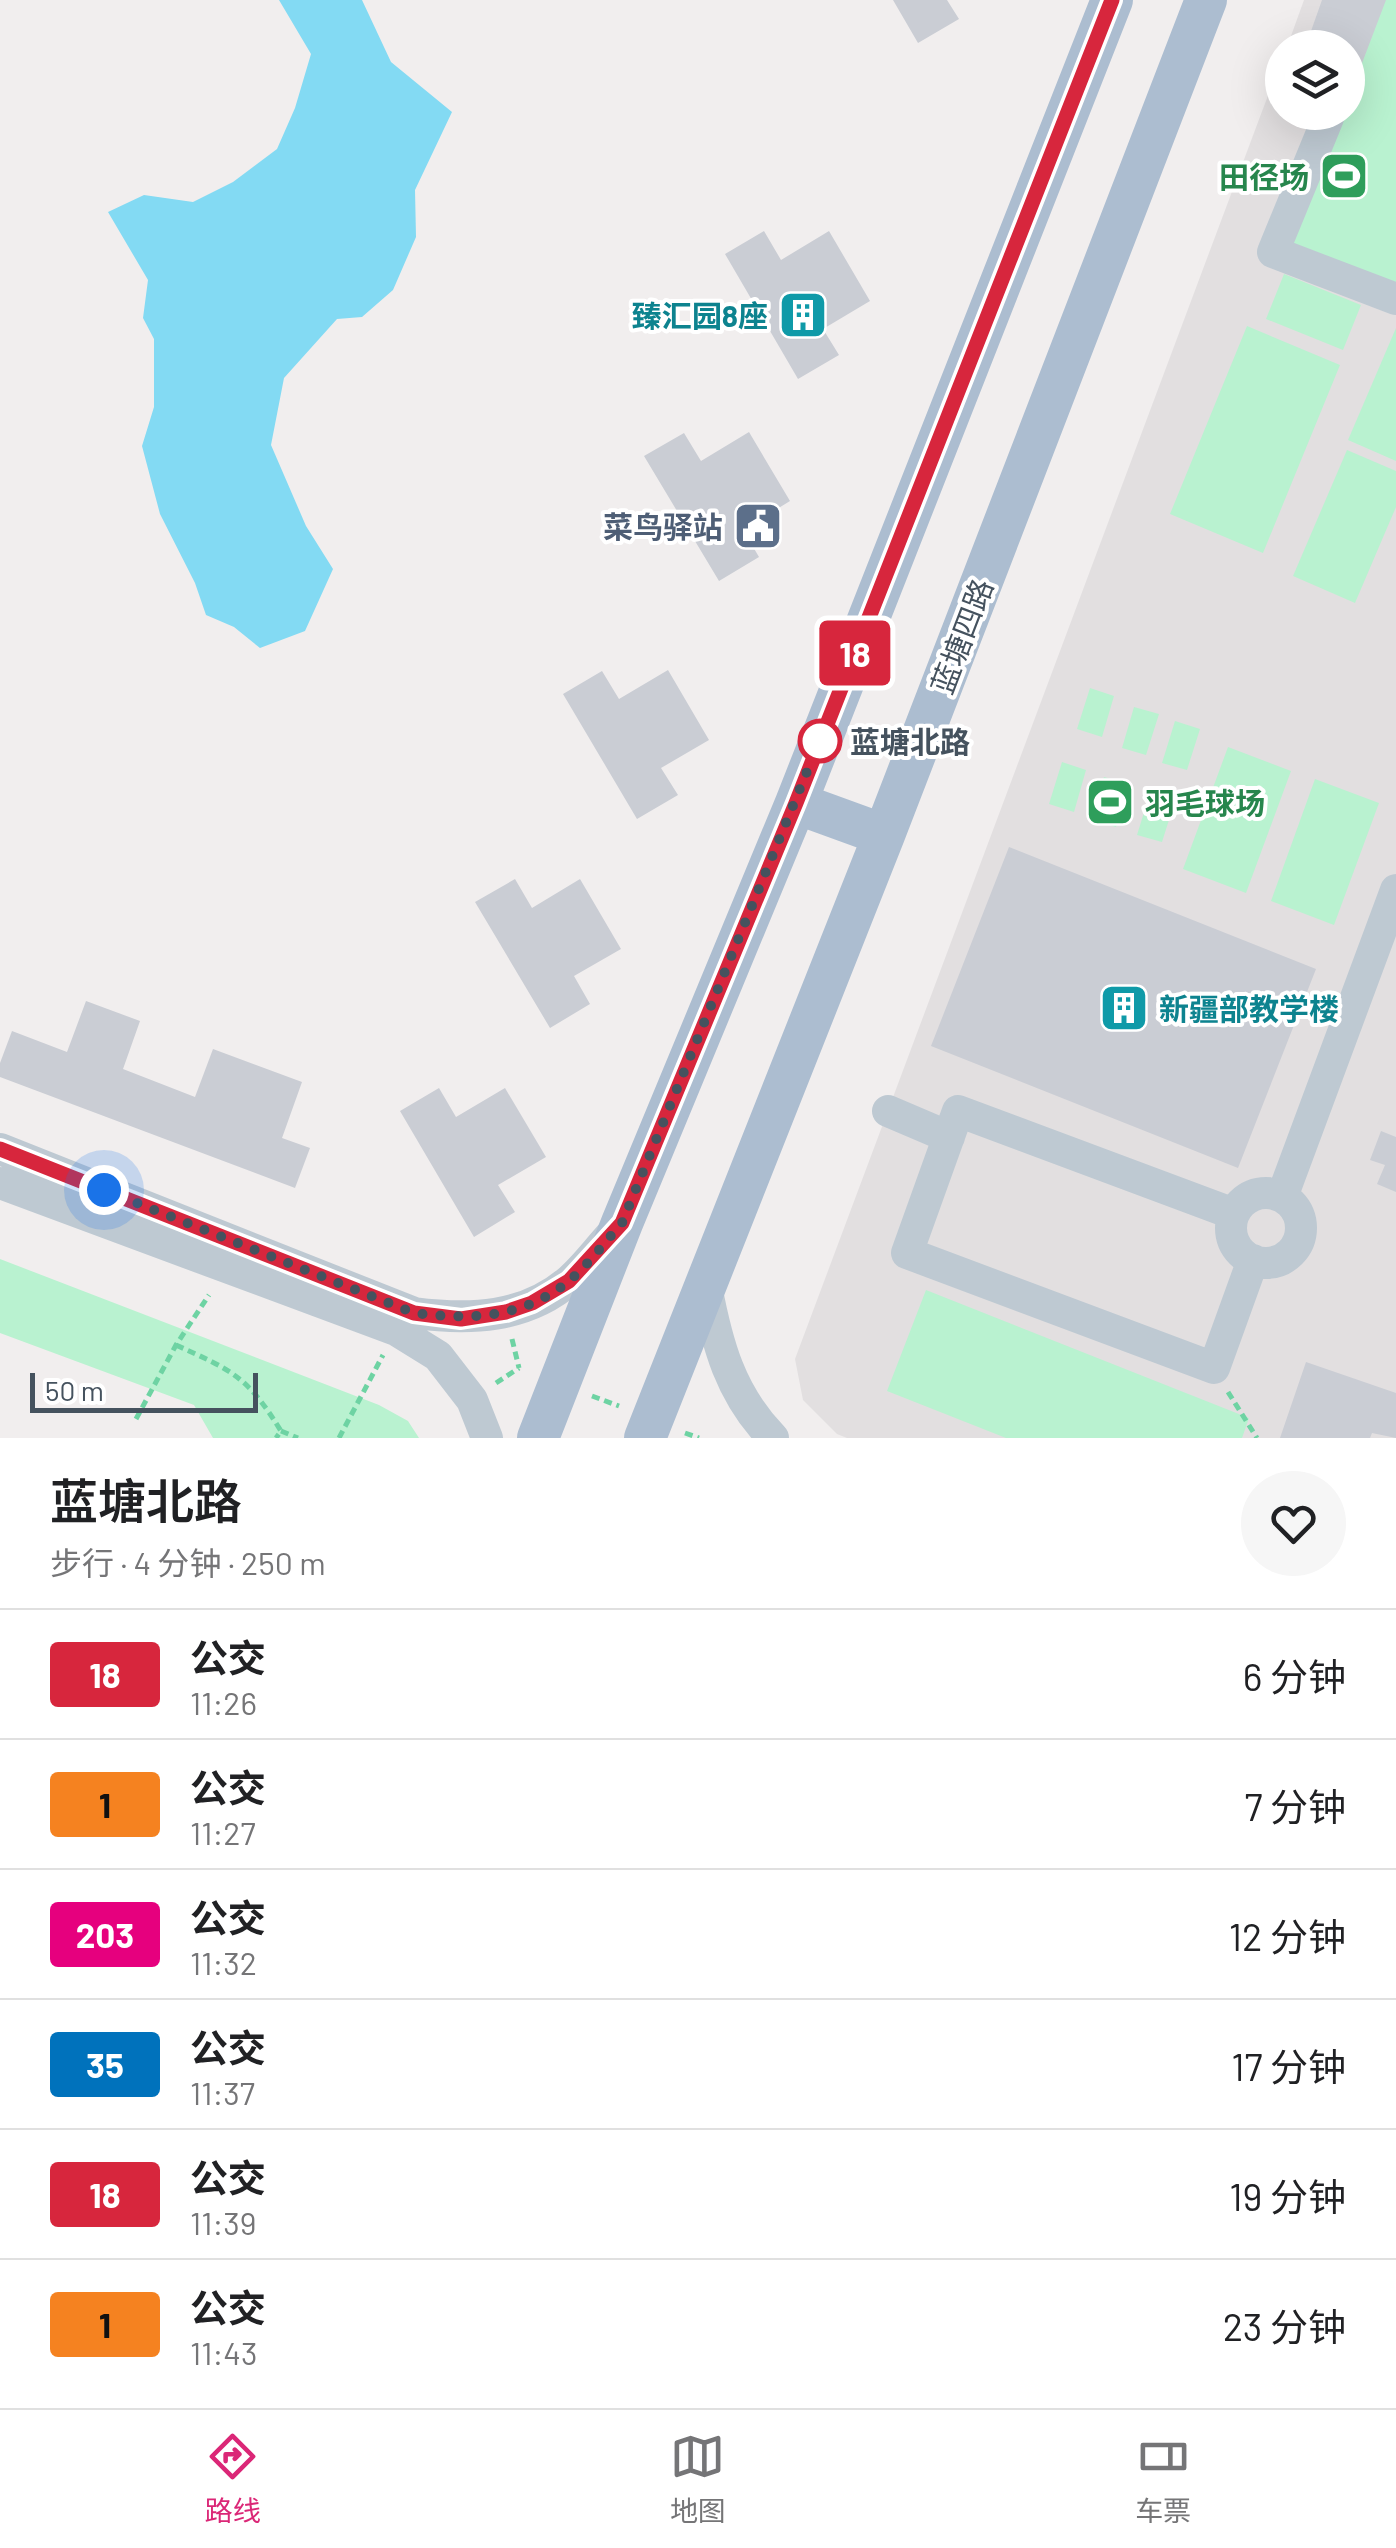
<!DOCTYPE html>
<html lang="zh">
<meta charset="utf-8">
<style>
body{margin:0;font-family:Barlow,"Noto Sans SC",sans-serif;background:#f6f6f6;color:#202124;height:100vh;display:flex;flex-direction:column;font-size:38px;white-space:nowrap}
*{box-sizing:border-box;margin:0}
p{font-size:32px;color:#757577}
.icon{flex:none;width:55px;height:55px;fill:none;stroke:currentColor;stroke-width:2;stroke-linecap:round;stroke-linejoin:round}
.map{position:relative;height:1438px;overflow:hidden}
.details{display:flex;flex-direction:column;background:#fff;flex:1}
.details>*{flex:none}
.badge{padding:0 20px;border-radius:8px;font-size:35px;line-height:65px}
.buttons{position:absolute;left:1265px;top:30px;display:grid;gap:20px}
.buttons a{display:grid;place-items:center;width:100px;height:100px;border-radius:50%;background:#fff;box-shadow:0 10px 40px #0002;font-size:50px}
.scale{position:absolute;left:30px;bottom:25px;width:228px;box-sizing:border-box;padding-left:10px;border:5px solid #45525e;border-top:0;font-size:28px;line-height:35px;white-space:nowrap;color:#45525e;-webkit-text-stroke:8px #fff;paint-order:stroke}
.you{position:absolute;width:50px;height:50px;margin:-25px;border:8px solid #fff;border-radius:50%;background:#1a73e8;box-shadow:0 0 0 15px #1a73e833}
.map>.badge{position:absolute;translate:-50% -50%;box-shadow:0 0 0 5px #fff}
.round{display:grid;place-items:center;flex:none;width:105px;height:105px;border-radius:52px;background:#f6f6f6}
.overview{display:flex;align-items:center;justify-content:space-between;height:170px;padding:0 50px}
h1{font-size:48px;font-weight:600;line-height:75px}
ul{padding:0;list-style:none}
li{display:flex;align-items:center;gap:30px;height:130px;padding:0 50px;border-top:2px solid #e0e0e0}
li div{flex:1}
li b{display:block;font-size:38px}
li em{font-style:normal}
li .badge{min-width:110px;font-weight:700;text-align:center}
.menu{display:flex;justify-content:space-around;align-items:center;height:140px;border-top:2px solid #e0e0e0;background:#fff;font-size:28px;color:#757577}
.menu a{display:grid;justify-items:center;gap:5px}
.menu .on{color:#db2777}
.map>svg:first-child{display:block}
</style>
<div class="map">
<svg width="1396" height="1438" viewBox="0 0 1396 1438">
<rect width="100%" height="100%" fill="#f1eeee"/>
<!-- education -->
<path fill="#e2dfe0" d="M1304 0H1396V1438H847L837 1434 803 1400 795 1359 1282 58V112H1348V48L1287 47Z"/>
<!-- green -->
<path fill="#b9f2d0" d="M1359 0H1396V288L1269 239 1316 113 1348 112V48Z
M1284 274 1361 305 1343 350 1266 319Z
M1247 326 1340 365 1263 553 1170 514Z
M1396 328V461L1348 440Z
M1347 450 1396 471V507L1355 603 1293 576Z
M1090 688 1114 696 1102 737 1077 729Z
M1134 707 1159 714 1146 755 1122 748Z
M1175 721 1200 729 1187 770 1162 763Z
M1228 747 1291 771 1246 893 1183 869Z
M1062 762 1086 770 1074 812 1049 804Z
M1104 777 1129 785 1116 827 1091 819Z
M1315 779 1379 803 1334 925 1271 901Z
M1150 793 1175 801 1162 842 1137 835Z
M0 1259 379 1405 408 1421 419 1438H213L194 1405 0 1333Z
M926 1290 1249 1418 1242 1438H1006L887 1391Z"/>
<!-- water -->
<path fill="#83daf3" d="M279 0H362L391 62 452 112 415 190 416 237 393 290 362 317 337 319 284 378 271 445 306 526 333 569 305 631 260 648 234 627 206 615 195 583 160 514 142 446 154 407V339L143 318 148 280 108 212 144 195 193 202 233 182 277 149 295 108 311 54Z"/>
<!-- building -->
<path fill="#cacdd4" d="M893 0H947L959 19 918 43Z
M1322 0H1386L1348 100V48H1305Z
M764 231 781 260 829 231 870 301 823 329 839 355 798 379 725 254Z
M749 432 790 501 743 530 759 557 719 581 644 456 684 433 701 461Z
M668 670 709 740 661 768 678 795 637 819 563 694 602 671 619 699Z
M1009 847 1316 969 1238 1168 931 1046Z
M515 879 532 908 580 879 621 949 574 976 590 1004 550 1028 475 902Z
M86 1001 140 1021 123 1069 195 1097 213 1049 302 1082 282 1138 310 1148 295 1188 0 1077V1063L12 1031 67 1052Z
M439 1088 456 1117 505 1088 546 1157 498 1185 515 1212 474 1237 400 1111Z
M1381 1131 1396 1137V1192L1377 1184 1385 1165 1370 1160Z
M1306 1362 1396 1393V1438L1372 1433 1370 1438H1280Z"/>
<g fill="none" stroke-linecap="round" stroke-linejoin="round">
<!-- path -->
<path stroke="#6ed3a3" stroke-width="5" stroke-dasharray="8 5" stroke-linecap="butt" d="M512 1339 519 1368
M176 1345C233 1371 247 1376 281 1431L276 1438
M496 1383 519 1368
M1228 1392 1257 1438
M592 1396 619 1406
M136 1419 176 1345 209 1295
M281 1431 298 1438
M685 1433 699 1438
M339 1438 383 1355"/>
<!-- minor -->
<path stroke="#bec9d2" stroke-width="32" d="M1316 112 1328 118 1273 252 1396 299
M888 1111 949 1137
M0 1149 414 1313C469 1320 525 1319 570 1280 585 1267 598 1249 612 1234
M0 1183 396 1330 438 1356 472 1400 487 1438
M1231 1228a35 35 0 1 1 70 0a35 35 0 1 1-70 0Z
M1282 1197 1396 890
M1234 1214 958 1111 907 1253 1214 1368 1253 1260
M706 1286C717 1344 730 1394 773 1438"/>
<!-- major -->
<path stroke="#acbdd0" stroke-width="42" d="M796 803 884 835
M538 1438 622 1223 796 803 1112 0
M645 1438 884 835 1206 0"/>
</g>
<g fill="none" stroke-linecap="round" stroke-linejoin="round">
<!-- line casing -->
<g stroke="#fff" stroke-width="22">
<path id="line" d="M0 1149 414 1313 461 1319 506 1312 532 1303 569 1281 622 1223 796 803 1112 0"/>
</g>
<!-- line -->
<use href="#line" stroke="#d7263d" stroke-width="15"/>
<!-- walk -->
<path stroke="#45525e" stroke-width="10" stroke-dasharray="0 18" d="M104 1190 414 1313C470 1320 522 1319 569 1281 588 1265 605 1242 622 1223L824 730 820 741"/>
</g>
<!-- icons -->
<defs>
<g id="stadium-square" transform="scale(2.5)"><rect x="-9" y="-9" width="18" height="18" rx="4" fill="#2e9e5b" stroke="#fff"/><path d="M0-5a6.5 5 0 1 0 0 10a6.5 5 0 1 0 0-10ZM-3.5-1.8h7v3.6h-7Z" fill="#fff"/></g>
<g id="building-square" transform="scale(2.5)"><rect x="-9" y="-9" width="18" height="18" rx="4" fill="#0f9aa8" stroke="#fff"/><path d="M-4-6H4V6H1V3H-1V6H-4ZM-2.5-4.3h1.7v1.8h-1.7ZM.8-4.3h1.7v1.8H.8ZM-2.5-1h1.7V.8h-1.7ZM.8-1h1.7V.8H.8Z" fill="#fff"/></g>
<g id="civic-square" transform="scale(2.5)"><rect x="-9" y="-9" width="18" height="18" rx="4" fill="#5c6f8a" stroke="#fff"/><path d="M-.6-6.5H3V-4.5H.6V-3L4-1V1h2V6H-6V1h2V-1L-.6-3ZM-1.2 2.5V6h2.4V2.5Z" fill="#fff"/></g>
</defs>
<g fill-rule="evenodd">
<use href="#stadium-square" x="1344" y="176"/>
<use href="#building-square" x="803" y="315"/>
<use href="#civic-square" x="758" y="526"/>
<use href="#stadium-square" x="1110" y="802"/>
<use href="#building-square" x="1124" y="1008"/>
</g>
<!-- markers -->
<circle fill="#fff" stroke="#d7263d" stroke-width="5" cx="820" cy="741" r="20"/>
<g text-anchor="middle" dominant-baseline="central" stroke-width="8" stroke-linejoin="round" paint-order="stroke">
<!-- leisure labels -->
<g font-size="30" font-weight="bold" fill="#27864d" stroke="#fff" text-anchor="end">
<text x="1309" y="176">田径场</text>
<text x="1145" y="802" text-anchor="start">羽毛球场</text>
</g>
<!-- culture labels -->
<g font-size="30" font-weight="bold" fill="#0d838f" stroke="#fff" text-anchor="end">
<text x="768" y="315">臻汇园8座</text>
<text x="1159" y="1008" text-anchor="start">新疆部教学楼</text>
</g>
<!-- service labels -->
<g font-size="30" font-weight="bold" fill="#4e5e75" stroke="#fff" text-anchor="end">
<text x="723" y="526">菜鸟驿站</text>
</g>
<!-- street labels -->
<g font-size="30" fill="#45525e" stroke="#fff">
<text transform="translate(961 636) rotate(-69)">蓝塘四路</text>
</g>
<!-- stop labels -->
<g font-size="30" font-weight="bold" fill="#45525e" stroke="#fff" text-anchor="start">
<text x="850" y="741">蓝塘北路</text>
</g>
</g>
</svg>
<div class="buttons">
<a><svg class="icon" aria-label="layers" viewBox="0 0 24 24"><path d="M12 4l9 5-9 5-9-5zM3 14l9 5 9-5"/></svg></a>
</div>
<div class="scale">50 m</div>
<div class="you" style="left:104px;top:1190px"></div>
<b class="badge" style="left:855px;top:653px;background:#d7263d;color:#fff">18</b>
</div>
<section class="details">
<div class="overview"><div><h1>蓝塘北路</h1><p>步行 · 4 分钟 · 250 m</p></div><a class="round"><svg class="icon" aria-label="heart" viewBox="0 0 24 24"><path d="M12 20l-8-8c-3-5 5-10 8-4 3-6 11-1 8 4z"/></svg></a></div>
<ul>
<li><span class="badge" style="background:#d7263d;color:#fff">18</span><div><b>公交</b><p>11:26</p></div><em>6 分钟</em></li>
<li><span class="badge" style="background:#f58220;color:#111">1</span><div><b>公交</b><p>11:27</p></div><em>7 分钟</em></li>
<li><span class="badge" style="background:#e6007e;color:#fff">203</span><div><b>公交</b><p>11:32</p></div><em>12 分钟</em></li>
<li><span class="badge" style="background:#0072bc;color:#fff">35</span><div><b>公交</b><p>11:37</p></div><em>17 分钟</em></li>
<li><span class="badge" style="background:#d7263d;color:#fff">18</span><div><b>公交</b><p>11:39</p></div><em>19 分钟</em></li>
<li><span class="badge" style="background:#f58220;color:#111">1</span><div><b>公交</b><p>11:43</p></div><em>23 分钟</em></li>
</ul>
</section>
<nav class="menu">
<a class="on"><svg class="icon" aria-label="directions" viewBox="0 0 24 24"><path d="M12 3l9 9-9 9-9-9zM9 14v-3h6M13 9l2 2-2 2"/></svg>路线</a>
<a><svg class="icon" aria-label="map" viewBox="0 0 24 24"><path d="M3 6l6-2 6 2 6-2v14l-6 2-6-2-6 2zM9 4v14M15 6v14"/></svg>地图</a>
<a><svg class="icon" aria-label="tickets" viewBox="0 0 24 24"><path d="M3 7h18v10H3zM15 7v10"/></svg>车票</a>
</nav>
